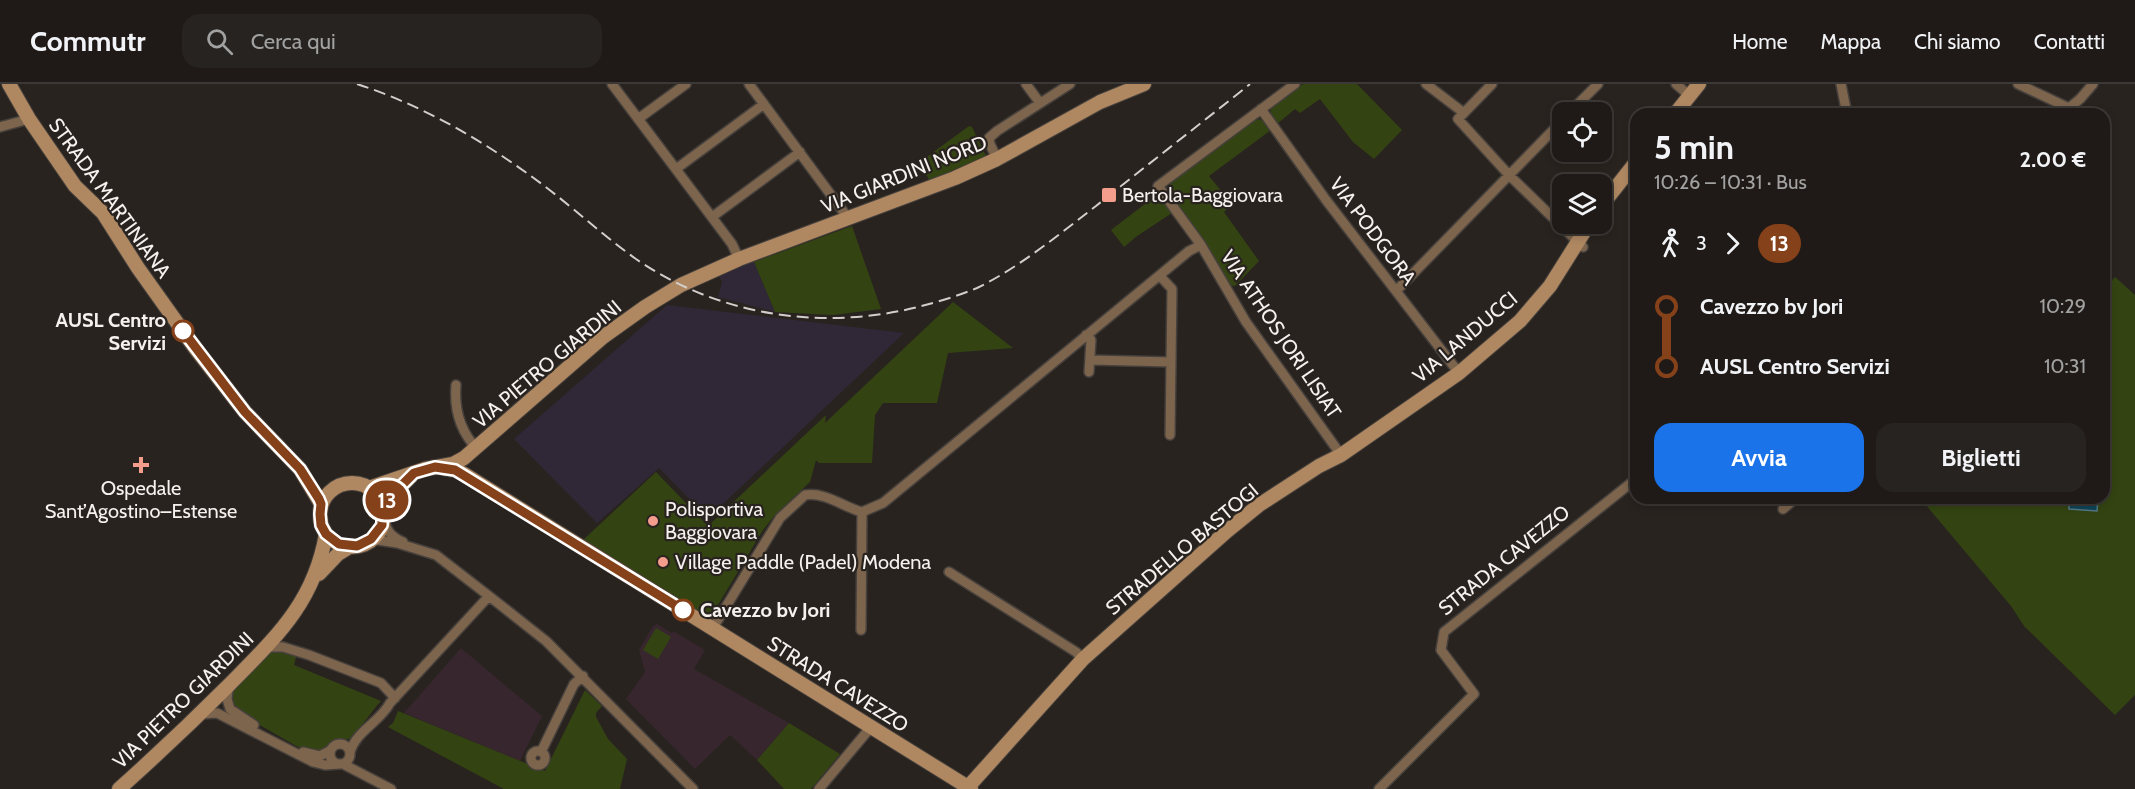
<!DOCTYPE html>
<html lang="it">
<meta charset="utf-8">
<style>
body{margin:0;font-family:Cabin,sans-serif;background:#272320;color:#f1f3f6;height:100vh;display:flex;flex-direction:column;font-size:22px;white-space:nowrap}
*{box-sizing:border-box;margin:0}
p{font-size:20px;color:#a1a1a1}
.icon{flex:none;width:33px;height:33px;fill:none;stroke:currentColor;stroke-width:2;stroke-linecap:round;stroke-linejoin:round}
.map{position:relative;flex:1;overflow:hidden}
.details{position:absolute;left:1630px;top:24px;width:480px;height:396px;display:flex;flex-direction:column;background:#1f1a17;border-radius:18px;box-shadow:0 3px 9px #0003,0 0 0 2px #3c3836}
.details>*{flex:none}
.badge{padding:0 12px;border-radius:20px;font-size:21px;line-height:39px}
.buttons{position:absolute;left:1552px;top:18px;display:grid;gap:12px}
.buttons a{display:grid;place-items:center;width:60px;height:60px;border-radius:12px;background:#1f1a17;box-shadow:0 3px 9px #0003,0 0 0 2px #3c3836;font-size:30px}
.map>.badge{position:absolute;translate:-50% -50%;box-shadow:0 0 0 3px #fff}
.legs{display:flex;align-items:center;gap:9px;height:66px;padding:0 24px;font-size:20px}
.legs p{margin-inline-start:auto}
.summary{display:flex;align-items:center;justify-content:space-between;height:102px;padding:0 24px}
h1{font-size:33px;font-weight:800;line-height:45px}
.action{display:flex;gap:12px;margin-top:auto;padding:12px 24px}
.action a{flex:1;height:69px;border-radius:18px;background:#1a73e8;color:#fff;font-size:24px;font-weight:800;line-height:69px;text-align:center}
.action a+a{background:#272320;color:#f1f3f6}
ul{padding:0 24px;list-style:none}
li{display:flex;align-items:center;gap:21px;height:60px;font-size:22px}
li i{display:grid;place-items:center;width:9px;height:100%;margin:0 8px;background:currentColor}
li i::after{content:'';width:15px;height:15px;margin:-8px;border:4px solid;border-radius:50%;background:#1f1a17}
li p{margin-inline-start:auto}
li:first-child i{background:linear-gradient(#0000 50%,currentColor 0)}
li:last-child i{background:linear-gradient(currentColor 50%,#0000 0)}
header{display:flex;align-items:center;gap:36px;box-sizing:border-box;height:84px;padding:0 30px;background:#1f1a17;border-bottom:2px solid #3c3836}
header strong{font-size:28px}
nav{display:flex;gap:33px;margin-inline-start:auto;font-size:21px}
.search{width:420px;height:54px;background:#272320;display:flex;align-items:center;gap:15px;box-sizing:border-box;padding:0 21px;border-radius:18px;color:#a1a1a1;font-size:22px}
.map>svg:first-child{display:block}
</style>
<header>
<strong>Commutr</strong>
<div class="search"><svg class="icon" aria-label="search" viewBox="0 0 24 24"><circle cx="10" cy="10" r="6"/><path d="M15 15l6 6"/></svg>Cerca qui</div>
<nav><a>Home</a><a>Mappa</a><a>Chi siamo</a><a>Contatti</a></nav>
</header>
<div class="map">
<svg width="2135" height="705" viewBox="0 0 2135 705">
<rect width="100%" height="100%" fill="#29231f"/>
<!-- industrial -->
<path fill="#302837" d="M752 173 775 228 718 213 722 198 716 188Z
M667 221 904 249 708 434 659 384 597 439 514 355Z"/>
<!-- education -->
<path fill="#37262e" d="M657 540 672 549 673 547 705 566 694 585 789 639 757 676 730 651 695 685 626 615 645 588 639 566 653 542Z
M461 564 542 632 520 677 404 629Z"/>
<!-- green -->
<path fill="#334412" d="M1303 0H1357L1402 46 1374 75 1353 58 1320 15 1300 29 1295 25 1277 40 1270 31 1271 25Z
M1259 35 1263 37 1271 46 1209 92 1232 120 1224 128 1259 177 1235 202 1228 201 1201 153 1167 106 1168 101 1254 37Z
M969 42 972 43 986 72 931 96 929 95 919 81 920 78Z
M1158 110 1172 129 1137 152 1124 163 1111 146Z
M852 142 881 225 833 231 775 228 754 178Z
M2115 193 2135 211V611L2115 631 2024 542 2011 522 1920 414H2069V425L2097 427 2098 414H2104L2105 204Z
M953 218 1013 264 948 269 937 319H883L875 331 872 379H819L816 376 810 398 775 431 763 446 709 536 582 457 656 388 708 442 826 331 825 339Z
M656 544 671 553 658 575 643 566Z
M276 567H282L296 573 294 581 381 617C370 629 362 643 350 655 334 657 334 653 323 668L305 667 237 628 232 623 231 607 269 569Z
M585 606 602 622 596 629V633L608 655 627 675 620 705H504L388 643 393 639 398 627 545 687Z
M789 639 840 670 811 705H784L757 676Z"/>
<!-- water -->
<path fill="#0f4558" stroke="#547985" stroke-width="1.5" d="M2069 414H2098L2097 427 2069 425Z"/>
<g fill="none" stroke-linecap="round" stroke-linejoin="round">
<!-- street casing -->
<g stroke="#46403c" stroke-width="12">
<path id="street" d="M612 0 732 160 739 175
M749 0 848 134
M1026 0 1040 19
M1426 0 1464 29
M1492 0 1458 35 1509 91 1583 163
M1676 0 1690 12
M1841 0 1847 30
M2018 0 2069 24 2080 15 2093 0
M1261 25 1326 116 1459 289
M1570 28 1598 0
M638 35 686 0
M0 43 29 35
M997 75 990 60 989 54 997 47 1070 0
M676 85 764 20
M712 133 800 68
M1201 161 1158 102 1295 0
M1160 192 1172 205 1170 351
M1396 207 1563 36
M1086 251 1091 256 1089 288
M1090 276 1171 278
M456 301C454 325 460 347 477 365
M1783 425 1796 414
M383 435C387 447 391 453 403 458
M371 455 397 459 436 471 489 512 546 557 693 705
M949 488 1076 568 1083 575
M713 544 780 434 805 411C826 408 843 423 862 428L883 419 1189 167 1201 161 1246 238 1341 371
M861 546 862 428
M265 565 269 563H283L309 571 381 599 395 614
M229 600 227 615 230 625 254 641
M201 630 217 629 313 678 325 681 340 680
M330 670a10 10 0 1 1 20 0a10 10 0 1 1-20 0Z
M531 674a7 7 0 1 1 14 0a7 7 0 1 1-14 0Z
M303 668 320 672 331 666
M350 668C356 647 380 638 390 619L489 512
M541 668 574 600 583 592
M343 680 391 705
M819 705 871 643
M1379 705 1474 610 1441 566 1444 548 1636 395"/>
</g>
<!-- secondary casing -->
<g stroke="#46403c" stroke-width="16">
<path id="secondary" d="M9 0 29 35 75 102 103 129 138 184 195 264 245 328 300 385 321 420
M1675 30 1699 0
M1602 121 1636 78
M443 384 455 386 464 390 971 705
M320 431a32 32 0 1 1 64 0a32 32 0 1 1-64 0Z
M369 404 425 385 453 380 464 374 603 253 645 223 681 201 739 175 955 94 997 75 1100 18 1144 0
M383 424 388 415 411 392
M319 490 338 470 351 462
M968 703 1083 575 1227 447 1259 421 1319 382 1341 371 1459 289 1520 237 1550 202 1589 140
M119 705C157 671 193 637 229 601 276 553 314 519 326 450"/>
</g>
<!-- street -->
<use href="#street" stroke="#7c644d" stroke-width="9"/>
<!-- secondary -->
<use href="#secondary" stroke="#af8862" stroke-width="14"/>
<!-- rail -->
<path stroke="#d3cecc" stroke-width="2" stroke-dasharray="12 6" stroke-linecap="butt" d="M357 0C427 23 489 60 547 104 577 127 605 153 636 175 719 232 821 247 918 223 937 218 958 212 977 204 1020 183 1058 151 1096 122 1147 81 1199 41 1250 0"/>
</g>
<g fill="none" stroke-linecap="round" stroke-linejoin="round">
<!-- line-1 casing -->
<g stroke="#fff" stroke-width="14">
<path id="line-1" d="M183 247 245 328 300 385 319 415 321 420 320 430 321 441 326 450 339 460 357 462 371 455 382 441V424L388 415 414 389 435 383 455 386 683 526"/>
</g>
<!-- line-1 -->
<use href="#line-1" stroke="#854119" stroke-width="9"/>
</g>
<!-- markers -->
<g fill="#f49d8c" stroke="#29231f" stroke-width="2">
<rect x="1101" y="103" width="16" height="16" rx="3"/>
<path d="M138 372h6v6h6v6h-6v6h-6v-6h-6v-6h6z"/>
<circle cx="653" cy="437" r="6"/>
<circle cx="663" cy="478" r="6"/>
</g>
<g fill="#fff" stroke="#854119" stroke-width="3">
<circle cx="183" cy="247" r="10"/>
<circle cx="683" cy="526" r="10"/>
</g>
<g text-anchor="middle" dominant-baseline="central" stroke-width="4.5" stroke-linejoin="round" paint-order="stroke">
<!-- street labels -->
<g font-size="20" fill="#f6f1ef" stroke="#29231f">
<text transform="translate(904 90) rotate(-22)">VIA GIARDINI NORD</text>
<text transform="translate(110 114) rotate(54)">STRADA MARTINIANA</text>
<text transform="translate(1373 147) rotate(53)">VIA PODGORA</text>
<text transform="translate(1281 250) rotate(56)">VIA ATHOS JORI LISIAT</text>
<text transform="translate(1465 253) rotate(-40)">VIA LANDUCCI</text>
<text transform="translate(547 280) rotate(-40)">VIA PIETRO GIARDINI</text>
<text transform="translate(1182 465) rotate(-40)">STRADELLO BASTOGI</text>
<text transform="translate(1504 476) rotate(-39)">STRADA CAVEZZO</text>
<text transform="translate(838 600) rotate(32)">STRADA CAVEZZO</text>
<text transform="translate(183 616) rotate(-44)">VIA PIETRO GIARDINI</text>
</g>
<!-- poi labels -->
<g font-size="20" fill="#f6f1ef" stroke="#29231f" text-anchor="start">
<text x="1122" y="111">Bertola-Baggiovara</text>
<text x="141" y="404" text-anchor="middle">Ospedale<tspan x="141" dy="23">Sant’Agostino–Estense</tspan></text>
<text x="665" y="425">Polisportiva<tspan x="665" dy="23">Baggiovara</tspan></text>
<text x="675" y="478">Village Paddle (Padel) Modena</text>
</g>
<!-- stop labels -->
<g font-size="20" font-weight="bold" fill="#f6f1ef" stroke="#29231f" text-anchor="end">
<text x="166" y="236">AUSL Centro<tspan x="166" dy="23">Servizi</tspan></text>
<text x="700" y="526" text-anchor="start">Cavezzo bv Jori</text>
</g>
</g>
</svg>
<div class="buttons">
<a><svg class="icon" aria-label="locate" viewBox="0 0 24 24"><circle cx="12" cy="12" r="6"/><path d="M12 2v4M12 18v4M2 12h4M18 12h4"/></svg></a>
<a><svg class="icon" aria-label="layers" viewBox="0 0 24 24"><path d="M12 4l9 5-9 5-9-5zM3 14l9 5 9-5"/></svg></a>
</div>
<b class="badge" style="left:387px;top:416px;background:#854119;color:#fff">13</b>
<section class="details">
<div class="summary"><div><h1>5 min</h1><p>10:26 – 10:31 · Bus</p></div><b>2.00 €</b></div>
<div class="legs"><svg class="icon" aria-label="walk" viewBox="0 0 24 24"><circle cx="13" cy="4" r="2"/><path d="M13 8l-2 6 4 7M11 14l-3 7M7 12l3-4h3l4 4"/></svg>3<svg class="icon" aria-label="forward" viewBox="0 0 24 24"><path d="M9 5l7 7-7 7"/></svg><b class="badge" style="background:#854119;color:#fff">13</b></div>
<ul>
<li><i style="color:#854119"></i><b>Cavezzo bv Jori</b><p>10:29</p></li>
<li><i style="color:#854119"></i><b>AUSL Centro Servizi</b><p>10:31</p></li>
</ul>
<div class="action"><a>Avvia</a><a>Biglietti</a></div>
</section>
</div>
